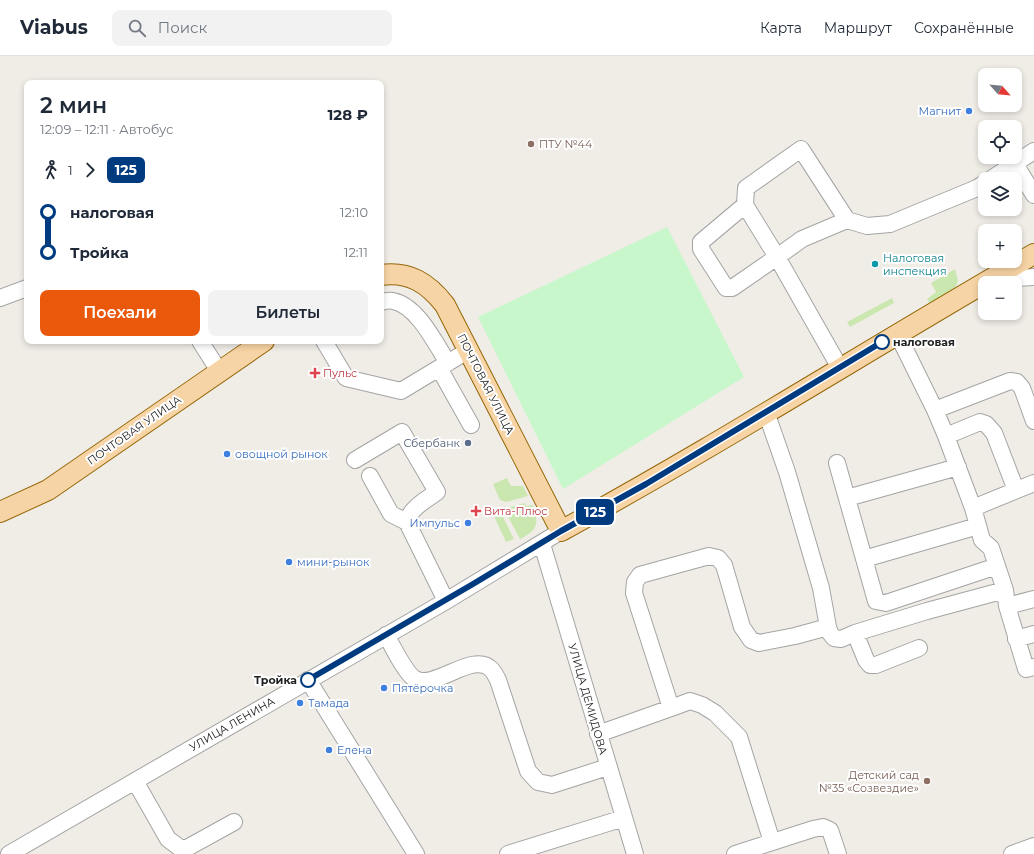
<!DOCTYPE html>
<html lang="ru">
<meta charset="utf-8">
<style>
body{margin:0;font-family:Montserrat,sans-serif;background:#f2f2f3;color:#1f2937;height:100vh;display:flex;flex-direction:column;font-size:15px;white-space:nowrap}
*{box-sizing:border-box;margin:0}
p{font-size:13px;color:#747a83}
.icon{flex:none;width:22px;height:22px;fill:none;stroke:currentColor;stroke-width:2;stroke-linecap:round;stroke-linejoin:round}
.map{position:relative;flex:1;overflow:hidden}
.panel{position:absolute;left:24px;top:24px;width:360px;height:264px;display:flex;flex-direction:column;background:#fff;border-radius:8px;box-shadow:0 2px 6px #0003}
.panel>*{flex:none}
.badge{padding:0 8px;border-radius:6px;font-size:14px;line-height:26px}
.needle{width:26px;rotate:117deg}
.buttons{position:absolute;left:978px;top:12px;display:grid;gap:8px}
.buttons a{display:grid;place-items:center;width:44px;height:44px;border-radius:8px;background:#fff;box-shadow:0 2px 6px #0003;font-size:20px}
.map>.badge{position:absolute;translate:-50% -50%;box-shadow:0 0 0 2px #fff}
.legs{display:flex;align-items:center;gap:6px;height:44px;padding:0 16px;font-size:13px}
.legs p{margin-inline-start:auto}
.summary{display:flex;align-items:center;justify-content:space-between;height:68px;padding:0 16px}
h1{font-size:22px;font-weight:600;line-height:30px}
.primary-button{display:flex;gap:8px;margin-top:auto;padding:8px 16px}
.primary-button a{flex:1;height:46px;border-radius:8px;background:#ea580c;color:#fff;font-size:16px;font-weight:600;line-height:46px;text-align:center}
.primary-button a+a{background:#f2f2f3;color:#1f2937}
ul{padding:0 16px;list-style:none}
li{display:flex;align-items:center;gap:14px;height:40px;font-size:15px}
li i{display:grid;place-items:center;width:6px;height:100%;margin:0 5px;background:currentColor}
li i::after{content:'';width:10px;height:10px;margin:-5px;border:3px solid;border-radius:50%;background:#fff}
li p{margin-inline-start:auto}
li:first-child i{background:linear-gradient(#0000 50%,currentColor 0)}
li:last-child i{background:linear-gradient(currentColor 50%,#0000 0)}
header{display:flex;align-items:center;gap:24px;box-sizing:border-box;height:56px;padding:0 20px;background:#fff;border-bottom:1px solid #e0e1e3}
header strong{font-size:19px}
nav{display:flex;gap:22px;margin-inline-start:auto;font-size:14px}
.search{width:280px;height:36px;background:#f2f2f3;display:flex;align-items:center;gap:10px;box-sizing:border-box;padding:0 14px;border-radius:8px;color:#747a83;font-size:15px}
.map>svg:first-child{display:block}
</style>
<header>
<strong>Viabus</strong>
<div class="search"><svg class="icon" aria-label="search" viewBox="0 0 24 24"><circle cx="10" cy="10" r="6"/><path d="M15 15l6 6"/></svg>Поиск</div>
<nav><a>Карта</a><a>Маршрут</a><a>Сохранённые</a></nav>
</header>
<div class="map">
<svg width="1034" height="798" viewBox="0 0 1034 798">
<rect width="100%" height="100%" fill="#f0ede7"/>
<!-- grass -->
<path fill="#cbe7b0" d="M955 213 958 225 955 232 930 248 927 243 936 236 931 227Z
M892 242 894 247 850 271 847 266Z
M507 422 511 430H523L528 440 506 446 500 444 493 428Z
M525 447 526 450 533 449C539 468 538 474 520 483L504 453Z
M500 455 514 483 506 486 493 458Z"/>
<!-- park -->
<path fill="#c7f7cb" d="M667 171 744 321 563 433 478 261Z"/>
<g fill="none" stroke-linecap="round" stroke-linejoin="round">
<!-- minor casing -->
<g stroke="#a4a4a4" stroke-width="18">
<path id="minor" d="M1015 108 1034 139
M991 123 1034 95
M745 149 746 132 801 93 847 164 802 183 777 201 745 149 701 186V193L726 232H732L777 201 840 312
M847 164 867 170 890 168 977 132 985 127
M990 227 1015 222 1034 221
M0 242 27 232
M381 246C385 245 390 244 393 245 418 250 435 287 448 307
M897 277 935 354 946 380 973 452 982 484 991 492 1005 534 1007 550 1026 613 1034 611
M200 285 219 315
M324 285 346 322 401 335 469 294
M439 312 471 369
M935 354 1010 325 1017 326 1022 332 1034 365
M946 380 980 366 986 368 994 377 1016 434
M355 404 402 376 437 436C426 444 410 452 407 466L446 545
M837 407 876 545 886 547 997 510
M370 420 391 458 407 466
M847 442 958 411
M973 452 1034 427
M542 488 635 798
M864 503 978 470
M1007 550 1034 543
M828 571 830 577 834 582 841 583 855 577 927 555 1005 534
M855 577 866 604 870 609H876L919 592
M386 579C392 589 405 617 415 623 435 634 473 595 491 613 494 616 496 620 498 624L528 715 538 726 552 729 608 711
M1016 583 1034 578
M308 624 416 798
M671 652 690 645 702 649 715 657 739 681 772 786
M598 678 671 652 634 537 635 526 640 519 709 500 718 502 724 509 742 571 751 584 759 587 795 580 828 571 821 532 787 416 766 356
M135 725 168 783 180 792H187L234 766
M9 798 446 545 561 475
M508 798 624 762
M735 798 813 773 823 771 830 774 838 798
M1012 798 1034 790"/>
</g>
<!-- major casing -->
<g stroke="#946708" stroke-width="22">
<path id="major" d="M381 219C409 215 428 227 445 249L561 475C722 387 876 289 1034 198
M0 456 48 434 264 285"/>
</g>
<!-- minor -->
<use href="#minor" stroke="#fff" stroke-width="16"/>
<!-- major -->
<use href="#major" stroke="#f7d4a5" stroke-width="20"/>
</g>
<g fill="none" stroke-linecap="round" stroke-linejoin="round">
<!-- line-1 casing -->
<g stroke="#fff" stroke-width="9">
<path id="line-1" d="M308 624 473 528 561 475 646 428 882 286"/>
</g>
<!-- line-1 -->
<use href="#line-1" stroke="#003b80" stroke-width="6"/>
</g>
<!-- markers -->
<g fill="#3f7fe0" stroke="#fff" stroke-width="1.5">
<circle cx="969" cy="55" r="4"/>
<circle cx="227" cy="398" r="4"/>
<circle cx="468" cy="467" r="4"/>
<circle cx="289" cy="506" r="4"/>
<circle cx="384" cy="632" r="4"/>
<circle cx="300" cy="647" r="4"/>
<circle cx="329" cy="694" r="4"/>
</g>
<g fill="#8d6e63" stroke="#fff" stroke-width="1.5">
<circle cx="531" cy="88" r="4"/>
<circle cx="927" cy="725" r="4"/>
</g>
<circle fill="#0f9aa8" stroke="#fff" stroke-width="1.5" cx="875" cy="208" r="4"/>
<g fill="#fff" stroke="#003b80" stroke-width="2">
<circle cx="882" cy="286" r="7"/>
<circle cx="308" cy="624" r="7"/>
</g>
<g fill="#e0444e" stroke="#fff" stroke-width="1.5">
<path d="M313 311h4v4h4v4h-4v4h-4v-4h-4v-4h4z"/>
<path d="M474 449h4v4h4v4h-4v4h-4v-4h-4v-4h4z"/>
</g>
<circle fill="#5c6f8a" stroke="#fff" stroke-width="1.5" cx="468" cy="387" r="4"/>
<g text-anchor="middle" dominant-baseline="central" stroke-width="4" stroke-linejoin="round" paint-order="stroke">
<!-- shop labels -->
<g font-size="11" fill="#366cbe" stroke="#fff" text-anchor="start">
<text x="961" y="55" text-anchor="end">Магнит</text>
<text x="235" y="398">овощной рынок</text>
<text x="460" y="467" text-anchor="end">Импульс</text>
<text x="297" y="506">мини-рынок</text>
<text x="392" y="632">Пятёрочка</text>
<text x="308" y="647">Тамада</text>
<text x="337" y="694">Елена</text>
</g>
<!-- education labels -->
<g font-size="11" fill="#785e54" stroke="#fff" text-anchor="start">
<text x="539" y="88">ПТУ №44</text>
<text x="919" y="719" text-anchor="end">Детский сад<tspan x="919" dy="13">№35 «Созвездие»</tspan></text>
</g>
<!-- culture labels -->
<g font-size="11" fill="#0d838f" stroke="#fff" text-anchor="start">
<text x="883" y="202">Налоговая<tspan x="883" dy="13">инспекция</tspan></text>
</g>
<!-- stop labels -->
<g font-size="11" font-weight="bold" fill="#202020" stroke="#fff" text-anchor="start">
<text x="893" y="286">налоговая</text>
<text x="297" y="624" text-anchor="end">Тройка</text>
</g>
<!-- health labels -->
<g font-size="11" fill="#be3a42" stroke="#fff" text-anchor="start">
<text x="323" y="317">Пульс</text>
<text x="484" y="455">Вита-Плюс</text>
</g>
<!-- street labels -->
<g font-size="11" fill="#202020" stroke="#fff">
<text transform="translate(486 328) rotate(63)">ПОЧТОВАЯ УЛИЦА</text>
<text transform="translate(134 374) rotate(-35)">ПОЧТОВАЯ УЛИЦА</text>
<text transform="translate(588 643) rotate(74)">УЛИЦА ДЕМИДОВА</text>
<text transform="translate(232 668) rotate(-30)">УЛИЦА ЛЕНИНА</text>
</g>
<!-- service labels -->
<g font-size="11" fill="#4e5e75" stroke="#fff" text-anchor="end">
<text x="460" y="387">Сбербанк</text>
</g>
</g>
</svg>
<div class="buttons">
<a><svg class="needle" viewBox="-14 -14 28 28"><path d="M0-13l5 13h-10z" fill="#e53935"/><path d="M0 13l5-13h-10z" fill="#747a83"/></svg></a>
<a><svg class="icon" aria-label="locate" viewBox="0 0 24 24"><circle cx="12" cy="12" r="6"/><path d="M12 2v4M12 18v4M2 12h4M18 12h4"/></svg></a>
<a><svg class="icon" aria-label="layers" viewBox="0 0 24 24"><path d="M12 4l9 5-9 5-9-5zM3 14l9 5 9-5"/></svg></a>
<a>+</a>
<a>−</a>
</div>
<b class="badge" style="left:595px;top:456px;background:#003b80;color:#fff">125</b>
<section class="panel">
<div class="summary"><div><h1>2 мин</h1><p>12:09 – 12:11 · Автобус</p></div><b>128 ₽</b></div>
<div class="legs"><svg class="icon" aria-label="walk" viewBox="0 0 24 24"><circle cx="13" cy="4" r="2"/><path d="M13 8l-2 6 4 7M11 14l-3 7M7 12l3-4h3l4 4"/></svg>1<svg class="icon" aria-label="forward" viewBox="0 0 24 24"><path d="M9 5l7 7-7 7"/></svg><b class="badge" style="background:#003b80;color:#fff">125</b></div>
<ul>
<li><i style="color:#003b80"></i><b>налоговая</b><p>12:10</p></li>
<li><i style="color:#003b80"></i><b>Тройка</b><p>12:11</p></li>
</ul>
<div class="primary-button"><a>Поехали</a><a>Билеты</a></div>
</section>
</div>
